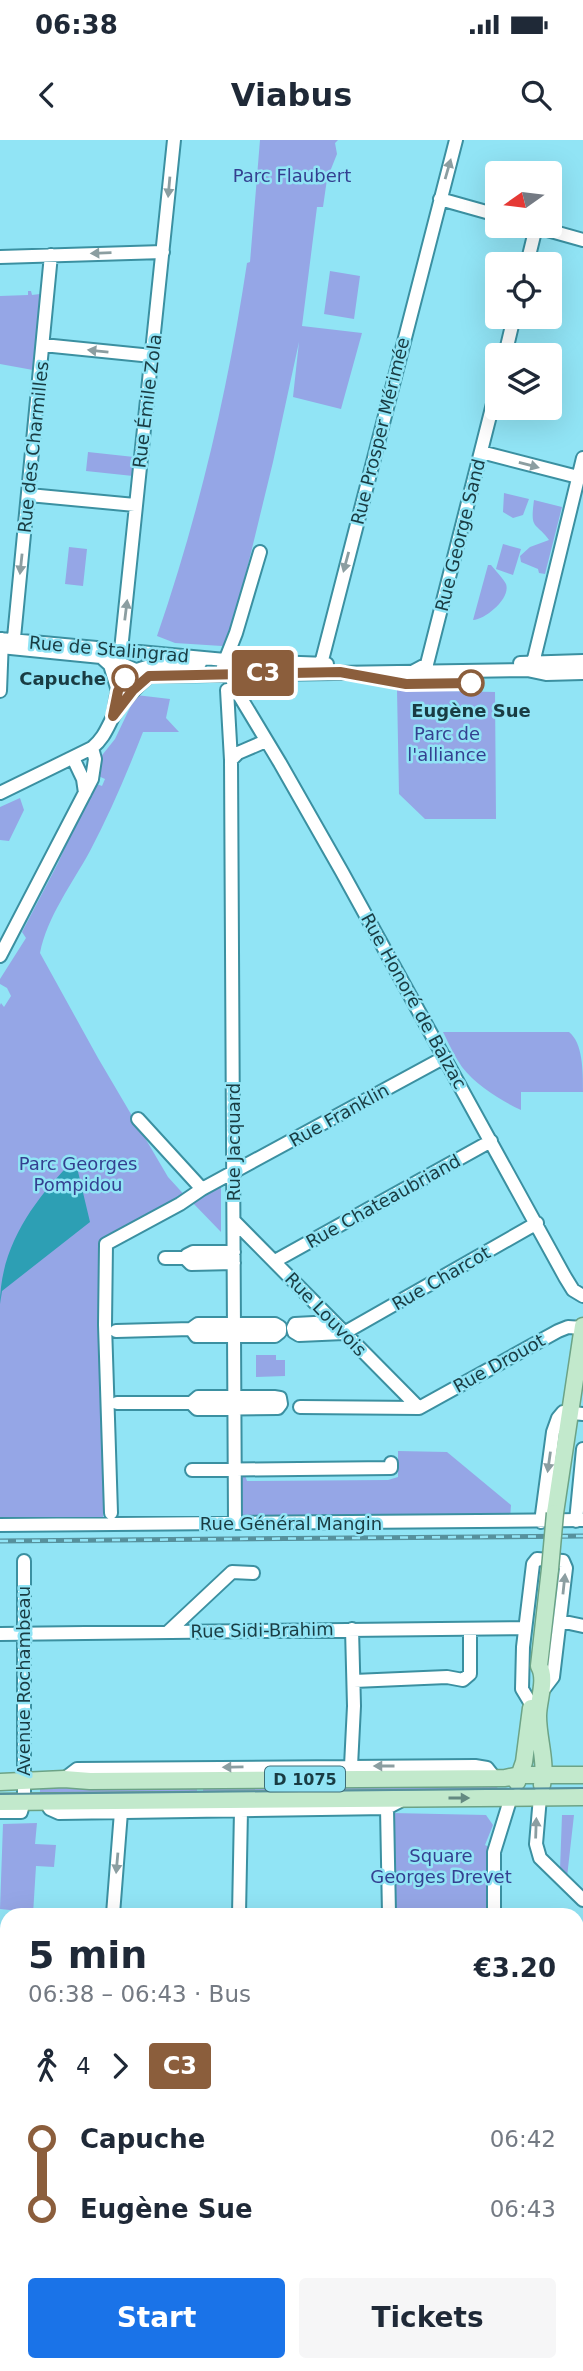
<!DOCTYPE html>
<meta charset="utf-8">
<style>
body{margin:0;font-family:"DejaVu Sans",sans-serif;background:#f6f6f7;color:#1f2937;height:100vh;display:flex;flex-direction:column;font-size:26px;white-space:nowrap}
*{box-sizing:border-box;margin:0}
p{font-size:23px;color:#747a83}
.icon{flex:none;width:38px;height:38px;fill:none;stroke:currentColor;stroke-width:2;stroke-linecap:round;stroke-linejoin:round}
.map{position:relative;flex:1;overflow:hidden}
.side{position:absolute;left:0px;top:1768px;width:584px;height:464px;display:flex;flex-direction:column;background:#fff;border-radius:21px 21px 0 0;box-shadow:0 7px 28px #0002}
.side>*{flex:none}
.badge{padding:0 14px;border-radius:5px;font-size:24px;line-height:46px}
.needle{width:46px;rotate:256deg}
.fabs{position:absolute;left:485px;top:21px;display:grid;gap:14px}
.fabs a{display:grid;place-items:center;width:77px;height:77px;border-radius:7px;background:#fff;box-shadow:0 7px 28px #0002;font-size:35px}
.map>.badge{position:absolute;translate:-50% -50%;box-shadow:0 0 0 4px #fff}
.legs{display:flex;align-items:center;gap:10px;height:77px;padding:0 28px;font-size:23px}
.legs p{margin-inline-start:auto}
.headline{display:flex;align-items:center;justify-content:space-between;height:119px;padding:0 28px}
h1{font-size:38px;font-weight:700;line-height:52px}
.primary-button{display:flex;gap:14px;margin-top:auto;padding:14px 28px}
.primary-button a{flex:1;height:80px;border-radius:7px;background:#1a73e8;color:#fff;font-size:28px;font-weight:700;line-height:80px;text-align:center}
.primary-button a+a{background:#f6f6f7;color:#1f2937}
ul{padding:0 28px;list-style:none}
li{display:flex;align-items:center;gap:24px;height:70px;font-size:26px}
li i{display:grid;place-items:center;width:10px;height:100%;margin:0 9px;background:currentColor}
li i::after{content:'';width:18px;height:18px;margin:-9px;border:5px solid;border-radius:50%;background:#fff}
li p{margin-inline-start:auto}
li:first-child i{background:linear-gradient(#0000 50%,currentColor 0)}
li:last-child i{background:linear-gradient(currentColor 50%,#0000 0)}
.status{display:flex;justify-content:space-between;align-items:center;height:49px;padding:0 35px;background:#fff;direction:ltr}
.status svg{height:19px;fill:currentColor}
header{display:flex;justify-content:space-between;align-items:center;height:91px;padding:0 28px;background:#fff;font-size:32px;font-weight:700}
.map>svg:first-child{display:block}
</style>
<div class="status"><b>06:38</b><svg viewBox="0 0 49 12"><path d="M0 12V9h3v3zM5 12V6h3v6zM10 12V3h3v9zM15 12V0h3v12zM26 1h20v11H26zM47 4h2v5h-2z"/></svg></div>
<header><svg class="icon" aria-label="back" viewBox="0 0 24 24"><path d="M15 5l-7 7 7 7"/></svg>Viabus<svg class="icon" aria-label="search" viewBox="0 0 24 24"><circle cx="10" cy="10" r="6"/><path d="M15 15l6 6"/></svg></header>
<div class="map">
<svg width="583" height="2231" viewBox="0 0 583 2231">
<rect width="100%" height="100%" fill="#91e4f5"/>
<!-- green -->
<path fill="#95a6e6" d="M260 0H338L335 3 337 14 327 39 323 67H317L302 186 362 193 341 269 293 257 299 202 273 322 229 503 222 506 175 503 157 496C199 374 228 250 247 123L250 122Z
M330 131 360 136 354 179 324 174Z
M28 151H31L32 155 40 154 33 230 0 224V156L28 155Z
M88 312 134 317 133 336 86 331Z
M504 353 529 359 523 375 513 378 503 372Z
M534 360 562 367 545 434 539 433 538 429 521 422 520 416 530 407 549 400C535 381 530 391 534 360Z
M503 404 521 409 513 435 496 429Z
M69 407 87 409 83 446 65 444Z
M488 425H491C495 430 503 438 506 444 511 458 486 479 473 480Z
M397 550 495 552 496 679H425L399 654Z
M136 555 170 559 166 578 179 592H143C127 633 110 673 90 711 72 744 47 777 40 813L98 918 168 1037 189 1060 109 1105 103 1380H0V865L1 863 4 867 11 856 7 848 0 844V839L26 798 22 792 58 723 94 643 102 646 105 639 96 635 99 619 115 599Z
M20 658 24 670 9 701 0 700V667Z
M443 892H569C583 903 583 931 583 952H521V970C500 960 477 946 462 927 455 917 449 904 443 892Z
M221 1043V1092L190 1060Z
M256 1215H276V1220H285V1236L256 1237Z
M398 1311 447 1312 511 1365 510 1379H238V1339L245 1335 247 1341 388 1340 398 1337Z
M499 1642 496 1652 329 1653V1644Z
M323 1644V1653L203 1654V1645Z
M197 1645V1654L40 1657V1647Z
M392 1673 486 1675 493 1685 485 1705 489 1707V1770L486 1774H394Z
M562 1675H574L567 1737 560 1730Z
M37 1683 35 1704 56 1705 54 1727 36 1726 33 1774H20V1771L0 1769 3 1684Z
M0 1910H7V1992H0Z"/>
<!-- water -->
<path fill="#2d9fb4" d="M75 1019 90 1082 2 1151 0 1164C0 1106 35 1058 75 1019Z"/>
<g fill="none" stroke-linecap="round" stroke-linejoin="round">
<!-- minor casing -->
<g stroke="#3b90a1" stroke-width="16">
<path id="minor" d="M440 59 497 75
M533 86 583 100
M0 117 163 112
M527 124 536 87
M43 205 152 216
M505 215 514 177
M481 312 578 337
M29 355 135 365
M0 499 225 520 327 524
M0 507 101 517 113 520 149 536 527 530 546 534 583 533
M13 508 51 115
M101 517 110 525 118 551
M116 517 121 510 174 0
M225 520 236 550 280 623 342 732 565 1137 573 1150 583 1156
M520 523 583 521
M321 524 456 0
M223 526 236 493 260 412
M530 527 533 523 583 318
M414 531 427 524 497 248
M227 550 231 620 235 1383
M0 551 2 499
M114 572C116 563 116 552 121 544 135 519 176 526 200 523
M73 618 83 639 85 653
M231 620 238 613 266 601
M0 653 92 608C104 598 107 588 114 575 124 559 135 548 149 536
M0 816 92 639 95 619 92 608
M138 979 202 1049
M234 1081 419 1268
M165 1118H187
M275 1121 491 1001
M234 1123 191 1124 187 1120V1115L193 1112H234
M333 1182 295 1184 293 1188 294 1192 299 1195 344 1193 537 1083
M198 1184H275L280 1187V1192L275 1196H196L191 1189Z
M116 1191 191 1189
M198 1257H274L280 1258 281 1264 278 1268 197 1269 191 1263Z
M117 1263H191
M300 1267 419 1268
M419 1268 558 1191 568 1187 583 1188
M192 1330 391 1328V1323
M111 1373 105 1185 106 1104 180 1064 202 1049 445 917
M576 1381 583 1309
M541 1382 553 1292 558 1278 563 1272 583 1274
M0 1385 583 1380
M560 1481 583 1486
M168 1492 232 1432 253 1433
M0 1494 524 1488
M354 1541 447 1537 463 1540 470 1534V1489
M531 1564 522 1549 523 1507 533 1424 537 1419 563 1421 566 1428 553 1537 540 1554
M351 1626 354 1566 352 1489
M64 1639 77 1629 475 1626 487 1628 494 1637
M540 1657 536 1704 540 1718 583 1760
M45 1661 50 1669 59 1673 387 1668 404 1659
M387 1668 389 1774
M0 1672H21L24 1661V1421
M113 1774 121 1672
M239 1774 241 1670
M494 1774V1712L511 1657
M0 1865H7
M578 1987H583
M0 2003H7
M0 2175 7 2177
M578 2180 583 2188
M151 2224V2231
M222 2224 253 2231
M63 2231 64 2224
M349 2231 351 2224"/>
</g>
<!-- major casing -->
<g stroke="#6ca386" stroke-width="19">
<path id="major" d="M555 1373 583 1186
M0 1642 64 1639 90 1641 505 1638 520 1635H583
M517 1642 524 1622 531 1568
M542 1645C547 1622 538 1599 538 1576 538 1561 547 1539 539 1526L550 1429
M0 1662 583 1657"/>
</g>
<!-- minor -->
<use href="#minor" stroke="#fff" stroke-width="12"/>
<!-- major -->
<use href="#major" stroke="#c2e9cc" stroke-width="16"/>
<!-- tram -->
<path stroke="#56919d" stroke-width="2" d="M0 1654 583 1648"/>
<!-- rail casing -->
<g stroke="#56919d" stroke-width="5">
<path id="rail" d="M0 1401 583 1396"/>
</g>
<!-- rail -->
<use href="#rail" stroke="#91e4f5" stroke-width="2.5" stroke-dasharray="8" stroke-linecap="butt"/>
<!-- major-bridge casing -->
<g stroke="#6ca386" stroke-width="19" stroke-linecap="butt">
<path id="major-bridge" d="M550 1429 555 1373"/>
</g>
<!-- major-bridge -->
<use href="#major-bridge" stroke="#c2e9cc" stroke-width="16"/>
</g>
<!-- one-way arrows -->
<defs><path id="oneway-solid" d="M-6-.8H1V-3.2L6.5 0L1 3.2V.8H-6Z" transform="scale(1.75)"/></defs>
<g fill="#8c9ea1">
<use href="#oneway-solid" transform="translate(448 29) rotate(-74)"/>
<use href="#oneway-solid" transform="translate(169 47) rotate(95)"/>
<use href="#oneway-solid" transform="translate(101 113) rotate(178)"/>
<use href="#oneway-solid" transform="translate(98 211) rotate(-174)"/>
<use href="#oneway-solid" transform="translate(529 325) rotate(15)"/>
<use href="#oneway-solid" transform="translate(346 422) rotate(105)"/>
<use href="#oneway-solid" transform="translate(21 424) rotate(96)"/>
<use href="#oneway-solid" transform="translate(126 470) rotate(-83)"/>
<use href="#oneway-solid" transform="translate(549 1322) rotate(98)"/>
<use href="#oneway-solid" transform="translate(564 1444) rotate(-84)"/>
<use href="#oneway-solid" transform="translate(384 1626) rotate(180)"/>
<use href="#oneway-solid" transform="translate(233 1627) rotate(179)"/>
<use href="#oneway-solid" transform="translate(536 1688) rotate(-88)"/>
<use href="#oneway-solid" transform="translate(117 1723) rotate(95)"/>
</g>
<use fill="#658a81" href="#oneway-solid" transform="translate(459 1658)"/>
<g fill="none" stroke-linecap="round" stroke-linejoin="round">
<!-- line-1 casing -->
<g stroke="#fff" stroke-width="16">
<path id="line-1" d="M125 538 118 551 113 576 133 550 149 536 340 532 406 544 471 543"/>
</g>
<!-- line-1 -->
<use href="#line-1" stroke="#8b5e3c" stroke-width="10"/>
</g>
<!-- markers -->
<g fill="#fff" stroke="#8b5e3c" stroke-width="3.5">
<circle cx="125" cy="538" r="12"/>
<circle cx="471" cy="543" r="12"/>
</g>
<g text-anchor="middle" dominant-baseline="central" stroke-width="5" stroke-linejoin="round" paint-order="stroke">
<!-- shield labels -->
<rect fill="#91e4f5" stroke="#3d6e78" stroke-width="2" x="265" y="1626.5" width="80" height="25" rx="5"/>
<g font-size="16" font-weight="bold" fill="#193c43">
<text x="305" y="1639">D 1075</text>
</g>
<!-- park labels -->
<g font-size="18" fill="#344090" stroke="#91e4f5">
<text x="292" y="35">Parc Flaubert</text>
<text x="447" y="593">Parc de<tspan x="447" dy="21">l'alliance</tspan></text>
<text x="78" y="1023">Parc Georges<tspan x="78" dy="21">Pompidou</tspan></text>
<text x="441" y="1715">Square<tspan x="441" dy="21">Georges Drevet</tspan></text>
</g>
<!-- street labels -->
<g font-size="18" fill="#193c43" stroke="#91e4f5">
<text transform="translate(147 261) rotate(-83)">Rue Émile Zola</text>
<text transform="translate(380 291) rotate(-76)">Rue Prosper Mérimée</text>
<text transform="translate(33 307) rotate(-84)">Rue des Charmilles</text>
<text transform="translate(460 395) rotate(-76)">Rue George Sand</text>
<text transform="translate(109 509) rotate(5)">Rue de Stalingrad</text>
<text transform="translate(414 861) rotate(61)">Rue Honoré de Balzac</text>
<text transform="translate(339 975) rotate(-29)">Rue Franklin</text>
<text transform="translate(233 1002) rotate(-90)">Rue Jacquard</text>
<text transform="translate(383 1061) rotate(-29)">Rue Chateaubriand</text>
<text transform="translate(441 1138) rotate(-30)">Rue Charcot</text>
<text transform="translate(326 1174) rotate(46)">Rue Louvois</text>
<text transform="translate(499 1223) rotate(-29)">Rue Drouot</text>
<text x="291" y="1383">Rue Général Mangin</text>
<text transform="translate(262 1490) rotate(-1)">Rue Sidi-Brahim</text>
<text transform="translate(23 1541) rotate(-90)">Avenue Rochambeau</text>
</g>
<!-- stop labels -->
<g font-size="18" font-weight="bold" fill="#193c43" stroke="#91e4f5" text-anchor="end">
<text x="106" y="538">Capuche</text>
<text x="471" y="570" text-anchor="middle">Eugène Sue</text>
</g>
</g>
</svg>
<div class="fabs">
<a><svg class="needle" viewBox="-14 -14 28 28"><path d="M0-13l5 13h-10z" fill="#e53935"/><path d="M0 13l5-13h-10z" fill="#747a83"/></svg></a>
<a><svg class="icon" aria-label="locate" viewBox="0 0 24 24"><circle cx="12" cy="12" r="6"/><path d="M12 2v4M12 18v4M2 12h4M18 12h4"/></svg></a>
<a><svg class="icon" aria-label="layers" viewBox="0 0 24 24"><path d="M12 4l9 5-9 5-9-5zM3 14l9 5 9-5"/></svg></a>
</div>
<b class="badge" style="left:263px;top:533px;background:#8b5e3c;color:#fff">C3</b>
<section class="side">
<div class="headline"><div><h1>5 min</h1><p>06:38 – 06:43 · Bus</p></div><b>€3.20</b></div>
<div class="legs"><svg class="icon" aria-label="walk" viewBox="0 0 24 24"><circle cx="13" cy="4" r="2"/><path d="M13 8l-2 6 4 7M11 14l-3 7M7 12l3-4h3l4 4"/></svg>4<svg class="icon" aria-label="forward" viewBox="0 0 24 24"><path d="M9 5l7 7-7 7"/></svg><b class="badge" style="background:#8b5e3c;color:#fff">C3</b></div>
<ul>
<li><i style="color:#8b5e3c"></i><b>Capuche</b><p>06:42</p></li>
<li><i style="color:#8b5e3c"></i><b>Eugène Sue</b><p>06:43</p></li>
</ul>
<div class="primary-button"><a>Start</a><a>Tickets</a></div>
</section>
</div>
